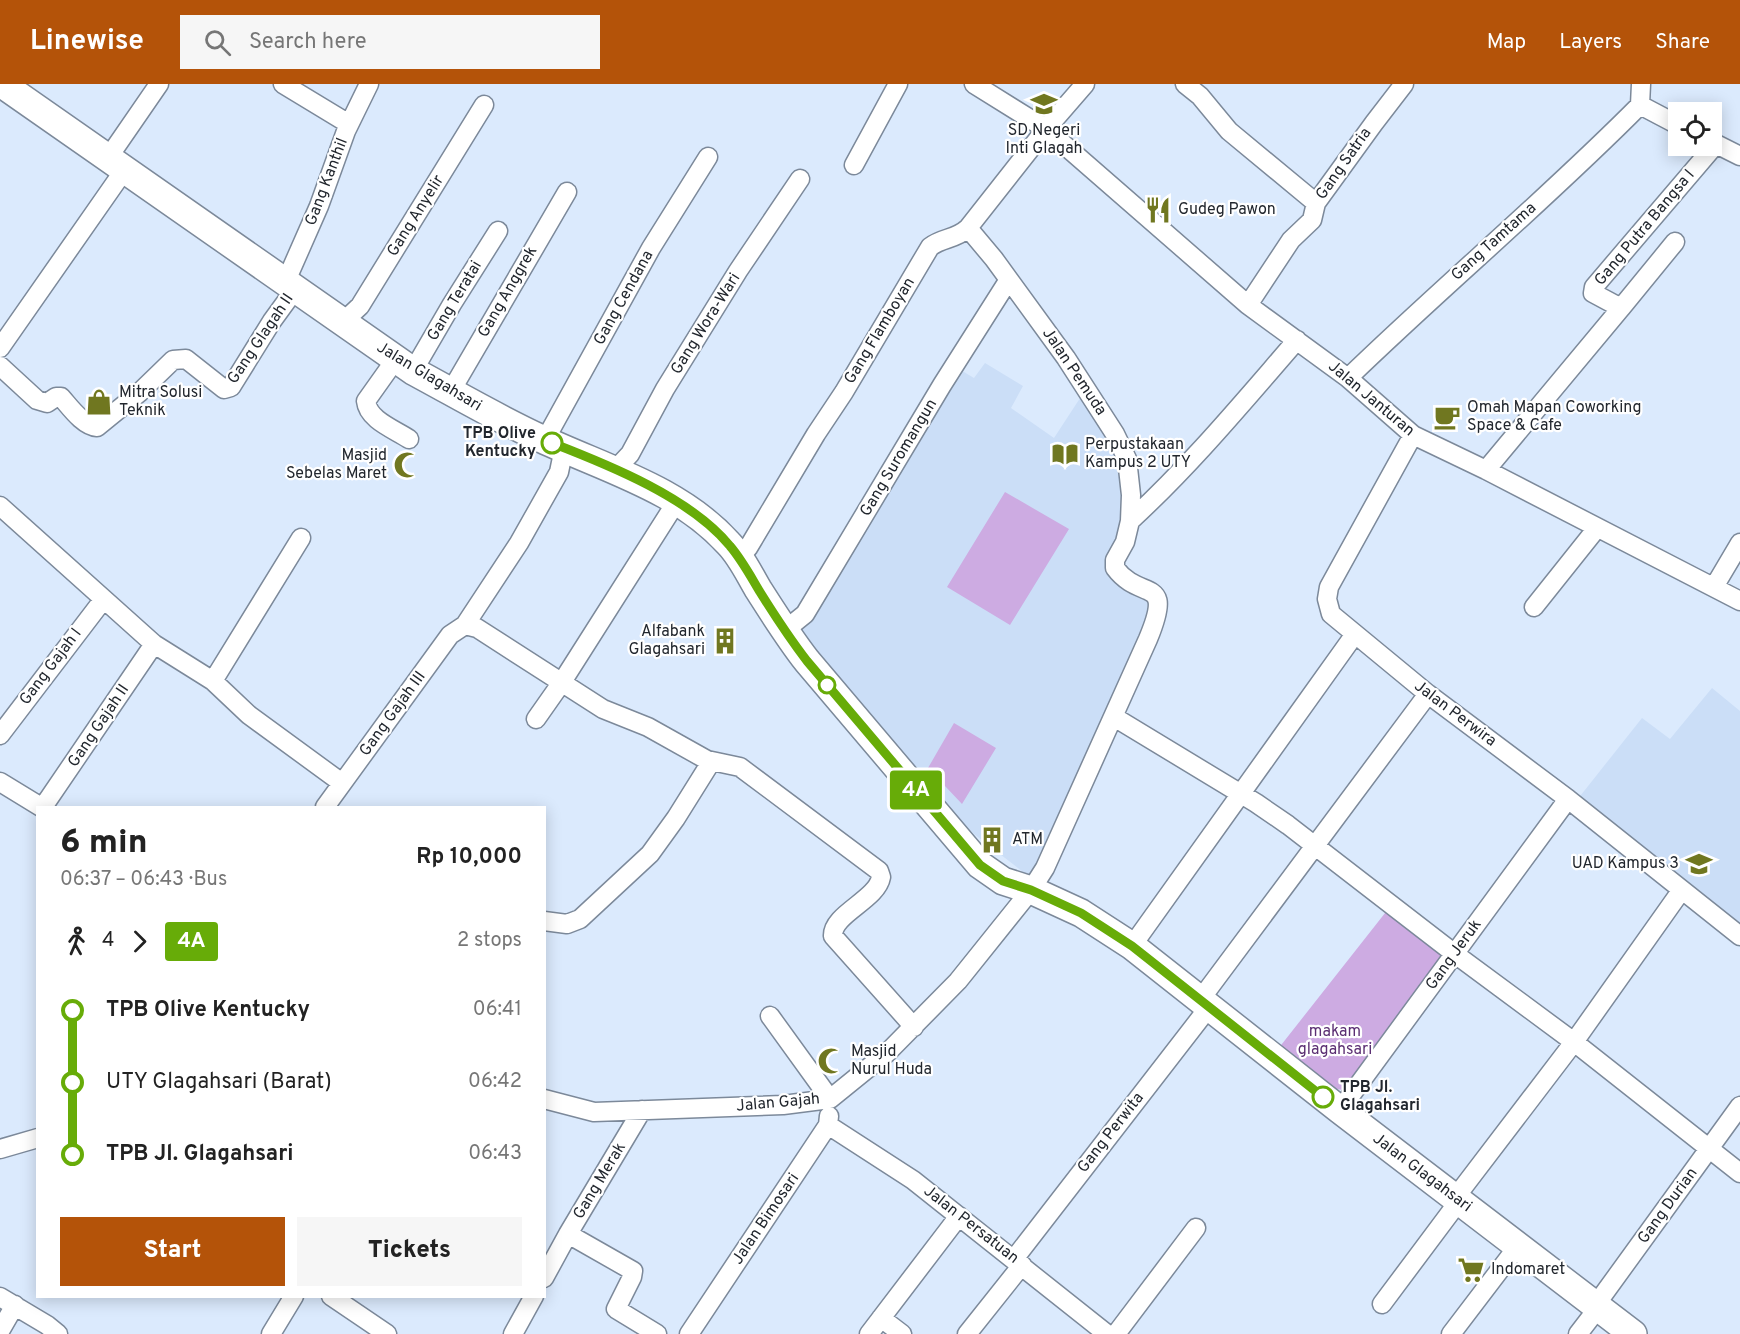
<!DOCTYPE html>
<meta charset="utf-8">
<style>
body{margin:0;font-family:Overpass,sans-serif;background:#f6f6f6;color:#222;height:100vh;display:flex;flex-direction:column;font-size:22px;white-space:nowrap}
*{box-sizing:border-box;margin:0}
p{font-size:20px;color:#767676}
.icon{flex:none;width:33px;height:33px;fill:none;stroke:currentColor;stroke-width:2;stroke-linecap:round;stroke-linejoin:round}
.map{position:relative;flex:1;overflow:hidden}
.side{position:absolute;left:36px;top:722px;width:510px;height:492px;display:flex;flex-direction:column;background:#fff;border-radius:0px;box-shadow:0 3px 15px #0003}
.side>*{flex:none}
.badge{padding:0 12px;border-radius:4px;font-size:21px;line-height:39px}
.fabs{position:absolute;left:1668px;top:18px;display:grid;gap:12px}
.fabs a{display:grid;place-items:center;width:54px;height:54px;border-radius:0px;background:#fff;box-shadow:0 3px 15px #0003;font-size:30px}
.map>.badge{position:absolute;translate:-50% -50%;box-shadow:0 0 0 3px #fff}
.legs{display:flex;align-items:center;gap:9px;height:66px;padding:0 24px;font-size:20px}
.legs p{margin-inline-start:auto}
.headline{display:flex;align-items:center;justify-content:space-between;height:102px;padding:0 24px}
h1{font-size:33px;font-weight:800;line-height:45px}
.button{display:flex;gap:12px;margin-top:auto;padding:12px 24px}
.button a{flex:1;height:69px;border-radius:0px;background:#b45309;color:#fff;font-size:24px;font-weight:800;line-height:69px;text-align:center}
.button a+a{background:#f6f6f6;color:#222}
ul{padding:0 24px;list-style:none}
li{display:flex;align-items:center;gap:21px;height:72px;font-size:22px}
li i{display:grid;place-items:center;width:9px;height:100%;margin:0 8px;background:currentColor}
li i::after{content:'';width:15px;height:15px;margin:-8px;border:4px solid;border-radius:50%;background:#fff}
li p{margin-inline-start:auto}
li:first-child i{background:linear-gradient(#0000 50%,currentColor 0)}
li:last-child i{background:linear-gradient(currentColor 50%,#0000 0)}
header{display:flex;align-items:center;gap:36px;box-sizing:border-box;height:84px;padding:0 30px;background:#b45309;color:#fff}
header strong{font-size:28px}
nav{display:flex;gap:33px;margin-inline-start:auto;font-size:21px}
.search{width:420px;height:54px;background:#f6f6f6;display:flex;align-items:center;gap:15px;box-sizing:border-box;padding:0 21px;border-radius:0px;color:#767676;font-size:22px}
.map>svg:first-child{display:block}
</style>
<header>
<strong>Linewise</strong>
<div class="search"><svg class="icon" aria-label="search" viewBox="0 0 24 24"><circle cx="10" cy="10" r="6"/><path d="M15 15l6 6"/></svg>Search here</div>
<nav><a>Map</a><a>Layers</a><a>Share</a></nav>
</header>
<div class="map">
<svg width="1740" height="1250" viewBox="0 0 1740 1250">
<rect width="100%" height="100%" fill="#dbeafd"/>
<!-- built -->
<path fill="#cbdef7" d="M985 279 1023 302 1011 324 1054 354 1086 305 1115 350 1131 408 1114 480 1157 515 1036 798 974 750 898 670 798 544 954 282 974 294Z
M1712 604 1740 627V844L1577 716 1642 634 1670 655Z"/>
<!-- green -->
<path fill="#cdabe2" d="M1005 408 1069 445 1010 541 947 503Z
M954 639 996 664 962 720 928 684Z
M1389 824 1448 870 1348 1007 1326 1003 1278 965Z"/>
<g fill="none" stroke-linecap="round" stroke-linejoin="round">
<!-- street casing -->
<g stroke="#7c899a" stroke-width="21">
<path id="street" d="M283 0 349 40
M974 0 1046 45 1248 221 1348 294 1413 351 1486 386 1740 517
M1185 0 1200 12 1229 47 1316 119
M1641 0 1640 21 1678 41
M1712 58 1740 72
M108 74 159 0
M854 81 898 0
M286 197 319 122 346 47 369 0
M1248 221 1291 156 1312 136 1316 119 1374 39 1404 0
M1621 224 1675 158
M343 238 360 222 484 21
M0 264 125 85
M389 270 393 279 366 317C368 336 394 345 409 355
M0 282 37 316 47 319 56 313H61C70 323 83 342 97 343L140 308 173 276 186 275 224 305 231 303 272 237 296 204
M413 287 452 220 498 147
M1348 294C1444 201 1546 116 1640 21
M451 307 567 108
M1413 351 1329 503 1327 515 1331 530 1428 610 1568 715 1740 852
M545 356 651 164 708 73
M615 386 630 370 665 305 738 187 800 95
M1486 386 1621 224 1593 209 1594 203 1716 60
M0 422 154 560 213 597 249 631 342 699
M1130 437C1191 381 1243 318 1297 256
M736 469 748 464 816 350 844 308 930 163C943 153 955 156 968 144L1046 45 1085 0
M1714 503 1740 459
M1534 523 1597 444
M465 541 477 544 603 625 648 643 707 676 740 683 879 787 881 793C877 816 832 830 833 852L914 943
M784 547 805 530 942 301 1008 197
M213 597 301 454
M1114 633 1256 719 1288 741 1455 870 1574 958 1740 1089
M536 635 562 598 677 417
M0 651 103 516
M0 698 41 723
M43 723 154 560
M325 723 450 551 465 541 519 459 559 388 564 364
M544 837 567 840 580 835 650 770 676 734 711 678
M1132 862 1355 550
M1200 916 1428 610
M770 932 830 1015
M544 1015 594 1028 783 1021 830 1015 888 968 958 897 1031 806 1045 784 1148 555C1175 490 1141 519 1115 484V476L1125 458 1130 437 1131 411 1127 375 1115 350 1066 274 994 175 968 144
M642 1026 568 1150 633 1187 632 1193 616 1225 657 1250
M1340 1026 1568 715
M828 1041 913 1096 1107 1250
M0 1065 38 1054
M1455 1114 1574 958 1681 807
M1014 1175 1209 923
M544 1194 568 1150
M331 1212 387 1250
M0 1213 47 1241 58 1250
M1382 1220 1459 1117
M1595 1222 1740 1022
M881 1234 902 1250
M0 1247 15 1221
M271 1250 294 1212
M513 1250 534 1212
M689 1250 828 1041 829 1032
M869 1250 959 1132
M967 1250 1022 1181
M1116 1250 1196 1144
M1451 1250 1518 1162
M1578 1250 1598 1224"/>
</g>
<!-- secondary casing -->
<g stroke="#7c899a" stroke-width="30">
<path id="secondary" d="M2 0 413 287C456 310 498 335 542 355 606 385 679 405 728 459 741 472 749 490 758 505 774 530 789 554 807 577L980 781 1003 797 1031 806 1081 829 1132 862 1340 1026 1633 1250"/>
</g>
<!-- street -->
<use href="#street" stroke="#fff" stroke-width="18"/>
<!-- secondary -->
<use href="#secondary" stroke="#fff" stroke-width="27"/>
</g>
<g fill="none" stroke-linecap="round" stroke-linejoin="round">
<!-- line-1 casing -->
<g stroke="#fff" stroke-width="14">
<path id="line-1" d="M552 359C609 381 691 414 730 462 742 476 751 493 760 508 775 532 790 555 807 577L980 781 1003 797 1031 806 1081 829 1132 862 1323 1013"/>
</g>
<!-- line-1 -->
<use href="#line-1" stroke="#67ac08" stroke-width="9"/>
</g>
<!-- icons -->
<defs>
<g id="school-bare" transform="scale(2.07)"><path d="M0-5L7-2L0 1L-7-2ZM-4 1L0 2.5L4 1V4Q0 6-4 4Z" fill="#707720" stroke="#fff" stroke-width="2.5" paint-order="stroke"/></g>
<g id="restaurant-bare" transform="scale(2.07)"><path d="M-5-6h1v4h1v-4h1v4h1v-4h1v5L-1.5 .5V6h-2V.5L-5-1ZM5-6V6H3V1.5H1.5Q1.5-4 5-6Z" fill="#707720" stroke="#fff" stroke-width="2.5" paint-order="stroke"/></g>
<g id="shop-bare" transform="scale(2.07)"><path d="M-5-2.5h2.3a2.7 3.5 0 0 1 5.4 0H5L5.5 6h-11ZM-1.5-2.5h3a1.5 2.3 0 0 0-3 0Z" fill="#707720" stroke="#fff" stroke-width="2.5" paint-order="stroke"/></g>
<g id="cafe-bare" transform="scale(2.07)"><path d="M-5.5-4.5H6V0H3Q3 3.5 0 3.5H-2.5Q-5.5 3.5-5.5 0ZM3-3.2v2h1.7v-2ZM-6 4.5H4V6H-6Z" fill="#707720" stroke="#fff" stroke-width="2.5" paint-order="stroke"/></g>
<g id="library-bare" transform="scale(2.07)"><path d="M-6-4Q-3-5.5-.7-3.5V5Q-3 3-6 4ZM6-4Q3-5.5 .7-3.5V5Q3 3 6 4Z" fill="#707720" stroke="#fff" stroke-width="2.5" paint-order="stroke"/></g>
<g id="mosque-bare" transform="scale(2.07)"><path d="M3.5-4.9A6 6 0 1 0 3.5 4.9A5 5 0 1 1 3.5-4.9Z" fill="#707720" stroke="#fff" stroke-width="2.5" paint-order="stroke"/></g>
<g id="building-bare" transform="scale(2.07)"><path d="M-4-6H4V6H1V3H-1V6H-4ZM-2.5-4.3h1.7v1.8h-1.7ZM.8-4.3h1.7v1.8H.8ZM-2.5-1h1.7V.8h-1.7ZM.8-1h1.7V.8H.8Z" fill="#707720" stroke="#fff" stroke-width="2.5" paint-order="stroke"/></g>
<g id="university-bare" transform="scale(2.07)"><path d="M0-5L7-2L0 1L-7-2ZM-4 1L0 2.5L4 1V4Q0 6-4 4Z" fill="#707720" stroke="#fff" stroke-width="2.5" paint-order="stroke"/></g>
<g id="supermarket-bare" transform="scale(2.07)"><path d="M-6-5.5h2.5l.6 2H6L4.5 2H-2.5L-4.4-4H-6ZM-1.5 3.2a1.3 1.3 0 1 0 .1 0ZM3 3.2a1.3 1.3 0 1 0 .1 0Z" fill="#707720" stroke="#fff" stroke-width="2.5" paint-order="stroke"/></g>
</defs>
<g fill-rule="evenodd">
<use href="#school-bare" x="1044" y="20"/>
<use href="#restaurant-bare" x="1158" y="126"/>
<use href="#shop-bare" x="99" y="318"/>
<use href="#cafe-bare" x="1447" y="333"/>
<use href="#library-bare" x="1065" y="370"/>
<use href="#mosque-bare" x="407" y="381"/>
<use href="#building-bare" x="725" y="557"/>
<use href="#building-bare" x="992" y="756"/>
<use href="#university-bare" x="1699" y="780"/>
<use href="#mosque-bare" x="831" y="977"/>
<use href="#supermarket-bare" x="1471" y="1186"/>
</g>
<!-- markers -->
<g fill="#fff" stroke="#67ac08" stroke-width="3">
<circle cx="552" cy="359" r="10"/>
<circle cx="827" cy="601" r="8"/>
<circle cx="1323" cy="1013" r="10"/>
</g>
<g text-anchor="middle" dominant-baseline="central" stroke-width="4.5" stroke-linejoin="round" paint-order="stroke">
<!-- poi labels -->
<g font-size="16" fill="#22272e" stroke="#fff" text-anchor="start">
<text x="1044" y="47" text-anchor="middle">SD Negeri<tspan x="1044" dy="18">Inti Glagah</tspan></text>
<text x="1178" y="126">Gudeg Pawon</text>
<text x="119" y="309">Mitra Solusi<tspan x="119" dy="18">Teknik</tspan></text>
<text x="1467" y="324">Omah Mapan Coworking<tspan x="1467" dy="18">Space &amp; Cafe</tspan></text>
<text x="1085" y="361">Perpustakaan<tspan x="1085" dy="18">Kampus 2 UTY</tspan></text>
<text x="387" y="372" text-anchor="end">Masjid<tspan x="387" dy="18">Sebelas Maret</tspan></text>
<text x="705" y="548" text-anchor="end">Alfabank<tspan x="705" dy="18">Glagahsari</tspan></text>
<text x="1012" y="756">ATM</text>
<text x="1679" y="780" text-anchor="end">UAD Kampus 3</text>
<text x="851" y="968">Masjid<tspan x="851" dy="18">Nurul Huda</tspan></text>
<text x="1491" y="1186">Indomaret</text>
</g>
<!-- street labels -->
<g font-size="16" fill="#22272e" stroke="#fff">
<text transform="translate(1344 80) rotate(-55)">Gang Satria</text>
<text transform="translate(327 98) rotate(-69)">Gang Kanthil</text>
<text transform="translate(416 132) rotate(-58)">Gang Anyelir</text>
<text transform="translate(1645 144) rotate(-50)">Gang Putra Bangsa I</text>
<text transform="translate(1494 158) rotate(-42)">Gang Tamtama</text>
<text transform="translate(508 208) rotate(-60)">Gang Anggrek</text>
<text transform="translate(624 214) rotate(-61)">Gang Cendana</text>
<text transform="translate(455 217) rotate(-59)">Gang Teratai</text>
<text transform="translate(706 240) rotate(-58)">Gang Wora-Wari</text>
<text transform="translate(880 247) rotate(-59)">Gang Flamboyan</text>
<text transform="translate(261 255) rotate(-56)">Gang Glagah II</text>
<text transform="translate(1074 288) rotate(56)">Jalan Pemuda</text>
<text transform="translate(429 293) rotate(31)">Jalan Glagahsari</text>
<text transform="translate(1371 315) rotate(40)">Jalan Janturan</text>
<text transform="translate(899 374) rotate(-59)">Gang Suromangun</text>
<text transform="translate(51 583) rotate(-53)">Gang Gajah I</text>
<text transform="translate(393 630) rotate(-54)">Gang Gajah III</text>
<text transform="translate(1455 630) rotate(37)">Jalan Perwira</text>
<text transform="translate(99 642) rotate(-56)">Gang Gajah II</text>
<text transform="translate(1454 871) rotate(-54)">Gang Jeruk</text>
<text transform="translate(778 1019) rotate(-5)">Jalan Gajah</text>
<text transform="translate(1111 1049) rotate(-52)">Gang Perwita</text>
<text transform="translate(1422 1089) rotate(37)">Jalan Glagahsari</text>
<text transform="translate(600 1097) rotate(-59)">Gang Merak</text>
<text transform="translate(1668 1122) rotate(-54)">Gang Durian</text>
<text transform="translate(766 1135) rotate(-56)">Jalan Bimosari</text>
<text transform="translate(971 1141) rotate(38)">Jalan Persatuan</text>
</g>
<!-- stop labels -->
<g font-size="16" font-weight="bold" fill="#22272e" stroke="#fff" text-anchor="end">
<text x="536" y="350">TPB Olive<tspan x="536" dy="18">Kentucky</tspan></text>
<text x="1340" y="1004" text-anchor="start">TPB Jl.<tspan x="1340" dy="18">Glagahsari</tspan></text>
</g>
<!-- park labels -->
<g font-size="16" fill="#5b2f73" stroke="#fff">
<text x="1335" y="948">makam<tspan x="1335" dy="18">glagahsari</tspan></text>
</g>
</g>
</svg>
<div class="fabs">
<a><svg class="icon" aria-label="locate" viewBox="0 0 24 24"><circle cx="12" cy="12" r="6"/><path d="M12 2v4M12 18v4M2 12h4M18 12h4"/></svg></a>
</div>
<b class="badge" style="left:916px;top:706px;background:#67ac08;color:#fff">4A</b>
<section class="side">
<div class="headline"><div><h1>6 min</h1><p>06:37 – 06:43 · Bus</p></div><b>Rp 10,000</b></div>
<div class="legs"><svg class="icon" aria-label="walk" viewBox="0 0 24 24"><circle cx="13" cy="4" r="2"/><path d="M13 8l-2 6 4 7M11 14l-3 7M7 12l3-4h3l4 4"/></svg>4<svg class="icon" aria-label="forward" viewBox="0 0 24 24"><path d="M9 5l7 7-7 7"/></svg><b class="badge" style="background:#67ac08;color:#fff">4A</b><p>2 stops</p></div>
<ul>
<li><i style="color:#67ac08"></i><b>TPB Olive Kentucky</b><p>06:41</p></li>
<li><i style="color:#67ac08"></i><span>UTY Glagahsari (Barat)</span><p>06:42</p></li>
<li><i style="color:#67ac08"></i><b>TPB Jl. Glagahsari</b><p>06:43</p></li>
</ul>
<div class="button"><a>Start</a><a>Tickets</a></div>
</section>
</div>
